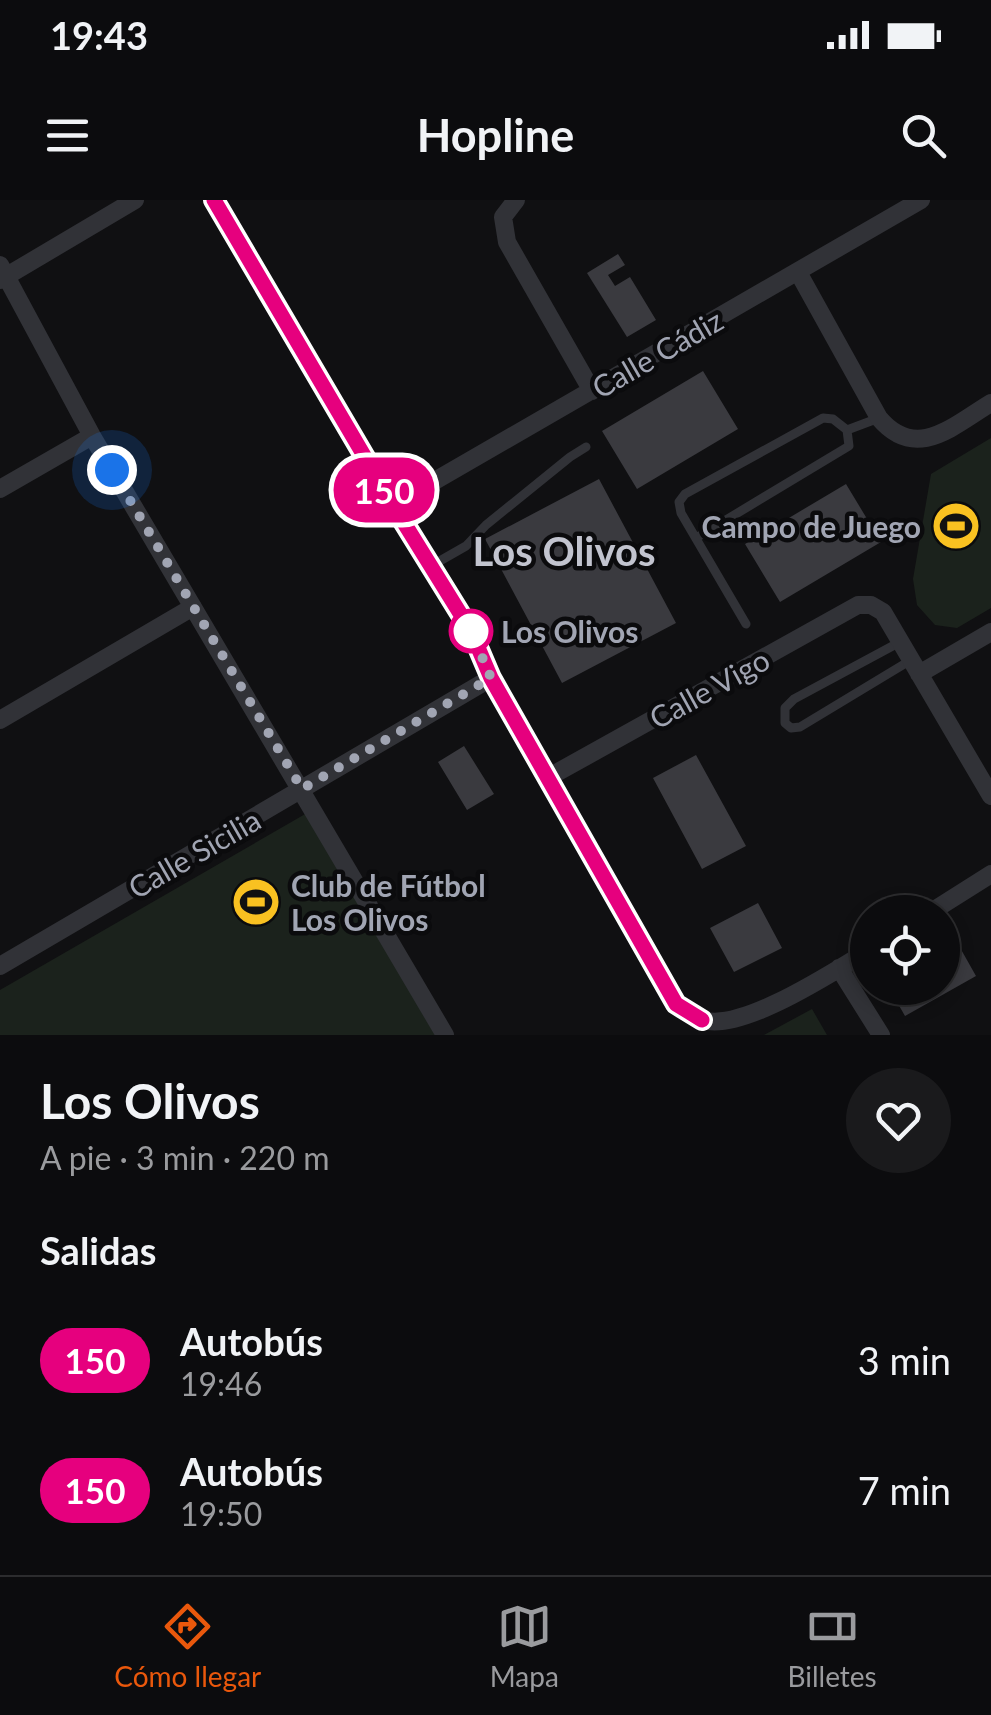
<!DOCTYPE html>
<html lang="es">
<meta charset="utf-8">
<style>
body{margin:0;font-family:Lato,sans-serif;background:#1a1a1c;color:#f1f3f6;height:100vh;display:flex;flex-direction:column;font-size:38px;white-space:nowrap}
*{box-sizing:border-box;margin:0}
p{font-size:32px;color:#9a9b9e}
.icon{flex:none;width:55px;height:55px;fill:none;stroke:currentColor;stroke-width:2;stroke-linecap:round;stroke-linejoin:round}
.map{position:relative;height:835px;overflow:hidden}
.panel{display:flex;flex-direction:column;background:#0c0c0e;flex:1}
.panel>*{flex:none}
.badge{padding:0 20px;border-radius:32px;font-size:35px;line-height:65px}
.fabs{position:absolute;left:850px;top:695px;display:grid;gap:20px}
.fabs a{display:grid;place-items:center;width:110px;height:110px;border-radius:50%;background:#0c0c0e;box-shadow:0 5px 15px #0003,0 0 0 2px #2c2c2e;font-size:50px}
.you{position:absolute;width:50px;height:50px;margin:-25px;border:8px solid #fff;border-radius:50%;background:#1a73e8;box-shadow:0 0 0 15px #1a73e833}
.map>.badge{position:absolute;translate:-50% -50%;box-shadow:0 0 0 5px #fff}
h2{padding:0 40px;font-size:38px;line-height:90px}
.round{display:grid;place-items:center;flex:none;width:105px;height:105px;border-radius:52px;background:#1a1a1c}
.head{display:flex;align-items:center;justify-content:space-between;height:170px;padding:0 40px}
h1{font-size:48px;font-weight:700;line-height:75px}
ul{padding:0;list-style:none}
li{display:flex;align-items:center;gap:30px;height:130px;padding:0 40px}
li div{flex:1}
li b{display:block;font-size:38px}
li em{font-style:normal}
li .badge{min-width:110px;font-weight:700;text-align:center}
.status{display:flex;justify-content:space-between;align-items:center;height:70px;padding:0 50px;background:#0c0c0e;direction:ltr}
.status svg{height:28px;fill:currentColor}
header{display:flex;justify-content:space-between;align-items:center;height:130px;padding:0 40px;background:#0c0c0e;font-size:45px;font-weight:700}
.menu{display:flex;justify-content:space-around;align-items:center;height:140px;border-top:2px solid #2c2c2e;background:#0c0c0e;font-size:28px;color:#9a9b9e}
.menu a{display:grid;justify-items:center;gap:5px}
.menu .on{color:#ea580c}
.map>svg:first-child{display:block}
</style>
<div class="status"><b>19:43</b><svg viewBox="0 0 49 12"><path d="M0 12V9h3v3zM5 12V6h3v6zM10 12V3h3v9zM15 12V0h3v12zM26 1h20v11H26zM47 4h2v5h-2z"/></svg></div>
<header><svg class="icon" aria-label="menu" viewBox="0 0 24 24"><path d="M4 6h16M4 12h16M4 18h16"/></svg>Hopline<svg class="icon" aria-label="search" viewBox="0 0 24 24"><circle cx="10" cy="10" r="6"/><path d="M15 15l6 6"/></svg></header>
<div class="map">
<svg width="991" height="835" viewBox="0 0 991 835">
<rect width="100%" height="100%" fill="#101012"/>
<!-- green -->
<path fill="#1b221c" d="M991 238V408L957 428 935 425 917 405 913 379 931 274Z
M307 613 435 835H0V790Z
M812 809 827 835H764Z"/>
<!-- building -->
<path fill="#3a3a3f" d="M618 54 625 65 608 75 615 86 630 77 656 120 627 137 587 73Z
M703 171 738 229 637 289 602 231Z
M599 279 676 423 562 483 485 339Z
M846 284 881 342 780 402 745 344Z
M464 546 494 594 467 610 438 562Z
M696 555 746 646 702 669 653 578Z
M758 703 782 748 734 772 710 728Z
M954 737 976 776 905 816 889 788H942V744Z"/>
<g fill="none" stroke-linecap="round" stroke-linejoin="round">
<!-- service -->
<path stroke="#313237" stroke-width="9" d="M696 338 849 246 847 230
M431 366 466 346 486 325 570 257 586 247
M746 424 681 313 679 302 685 294 823 218 833 219 847 230 879 218
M900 442 794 499 785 508V523L791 528 800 527 911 460"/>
<!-- minor -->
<path stroke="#313237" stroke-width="18" d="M214 0 393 305 471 431 491 478 676 804C684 809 694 818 703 820 742 832 833 772 868 751
M516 0 503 17 507 42 592 191
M0 65 92 236 445 835
M798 72 879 218C916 262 953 226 991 203
M0 80 135 0
M0 289 92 236
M393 305 921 0
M919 474 991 432
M0 520 193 407
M549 577 858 405H871L883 412 991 596
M931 712 991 674
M0 766 491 478
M839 768 881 835"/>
</g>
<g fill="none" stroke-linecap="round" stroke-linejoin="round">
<!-- line casing -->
<g stroke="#fff" stroke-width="22">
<path id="line" d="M214 0 393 305 471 431 491 478 676 804 702 820"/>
</g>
<!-- line -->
<use href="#line" stroke="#e6007e" stroke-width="15"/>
<!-- walk -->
<path stroke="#a1a5b3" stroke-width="10" stroke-dasharray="0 18" d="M112 270 302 589 491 478 471 431"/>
</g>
<!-- icons -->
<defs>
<g id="stadium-disc" transform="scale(2.5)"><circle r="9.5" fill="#f9c121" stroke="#0b0b0d"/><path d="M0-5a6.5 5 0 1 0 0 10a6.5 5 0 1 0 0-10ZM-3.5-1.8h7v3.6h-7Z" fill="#111"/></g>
</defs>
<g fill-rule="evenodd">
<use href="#stadium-disc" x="956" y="326"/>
<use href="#stadium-disc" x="256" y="702"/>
</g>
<!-- markers -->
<circle fill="#fff" stroke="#e6007e" stroke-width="5" cx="471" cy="431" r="20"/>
<g text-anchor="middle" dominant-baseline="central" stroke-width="9" stroke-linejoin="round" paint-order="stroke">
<!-- street labels -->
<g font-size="30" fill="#a1a5b3" stroke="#0b0b0d">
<text transform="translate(657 153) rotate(-30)">Calle Cádiz</text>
<text transform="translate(709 488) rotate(-29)">Calle Vigo</text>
<text transform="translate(194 653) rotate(-30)">Calle Sicilia</text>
</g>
<!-- poi labels -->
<g font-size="30" font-weight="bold" fill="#a1a5b3" stroke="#0b0b0d" text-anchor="end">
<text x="921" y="326">Campo de Juego</text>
<text x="291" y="685" text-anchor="start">Club de Fútbol<tspan x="291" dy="34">Los Olivos</tspan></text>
</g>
<!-- stop labels -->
<g font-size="30" font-weight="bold" fill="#a1a5b3" stroke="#0b0b0d" text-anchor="start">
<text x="501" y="431">Los Olivos</text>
</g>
<!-- district labels -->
<g font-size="40" font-weight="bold" fill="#c2c4cf" stroke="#0b0b0d">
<text x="564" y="351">Los Olivos</text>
</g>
</g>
</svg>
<div class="fabs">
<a><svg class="icon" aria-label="locate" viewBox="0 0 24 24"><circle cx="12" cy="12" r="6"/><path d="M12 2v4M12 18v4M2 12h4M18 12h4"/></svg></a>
</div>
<div class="you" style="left:112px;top:270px"></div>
<b class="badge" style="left:384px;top:290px;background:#e6007e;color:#fff">150</b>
</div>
<section class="panel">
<div class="head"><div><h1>Los Olivos</h1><p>A pie · 3 min · 220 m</p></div><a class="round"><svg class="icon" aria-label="heart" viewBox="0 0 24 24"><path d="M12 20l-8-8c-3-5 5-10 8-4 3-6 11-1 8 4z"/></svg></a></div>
<h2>Salidas</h2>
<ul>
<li><span class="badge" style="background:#e6007e;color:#fff">150</span><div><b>Autobús</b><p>19:46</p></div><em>3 min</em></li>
<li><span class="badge" style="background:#e6007e;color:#fff">150</span><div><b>Autobús</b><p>19:50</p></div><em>7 min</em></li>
</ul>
</section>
<nav class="menu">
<a class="on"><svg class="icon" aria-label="directions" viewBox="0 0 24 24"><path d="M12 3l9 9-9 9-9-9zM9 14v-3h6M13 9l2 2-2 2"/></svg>Cómo llegar</a>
<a><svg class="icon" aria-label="map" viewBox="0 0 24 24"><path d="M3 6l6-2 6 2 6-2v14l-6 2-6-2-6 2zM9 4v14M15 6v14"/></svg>Mapa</a>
<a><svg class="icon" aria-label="tickets" viewBox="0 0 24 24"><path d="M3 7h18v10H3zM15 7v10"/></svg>Billetes</a>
</nav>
